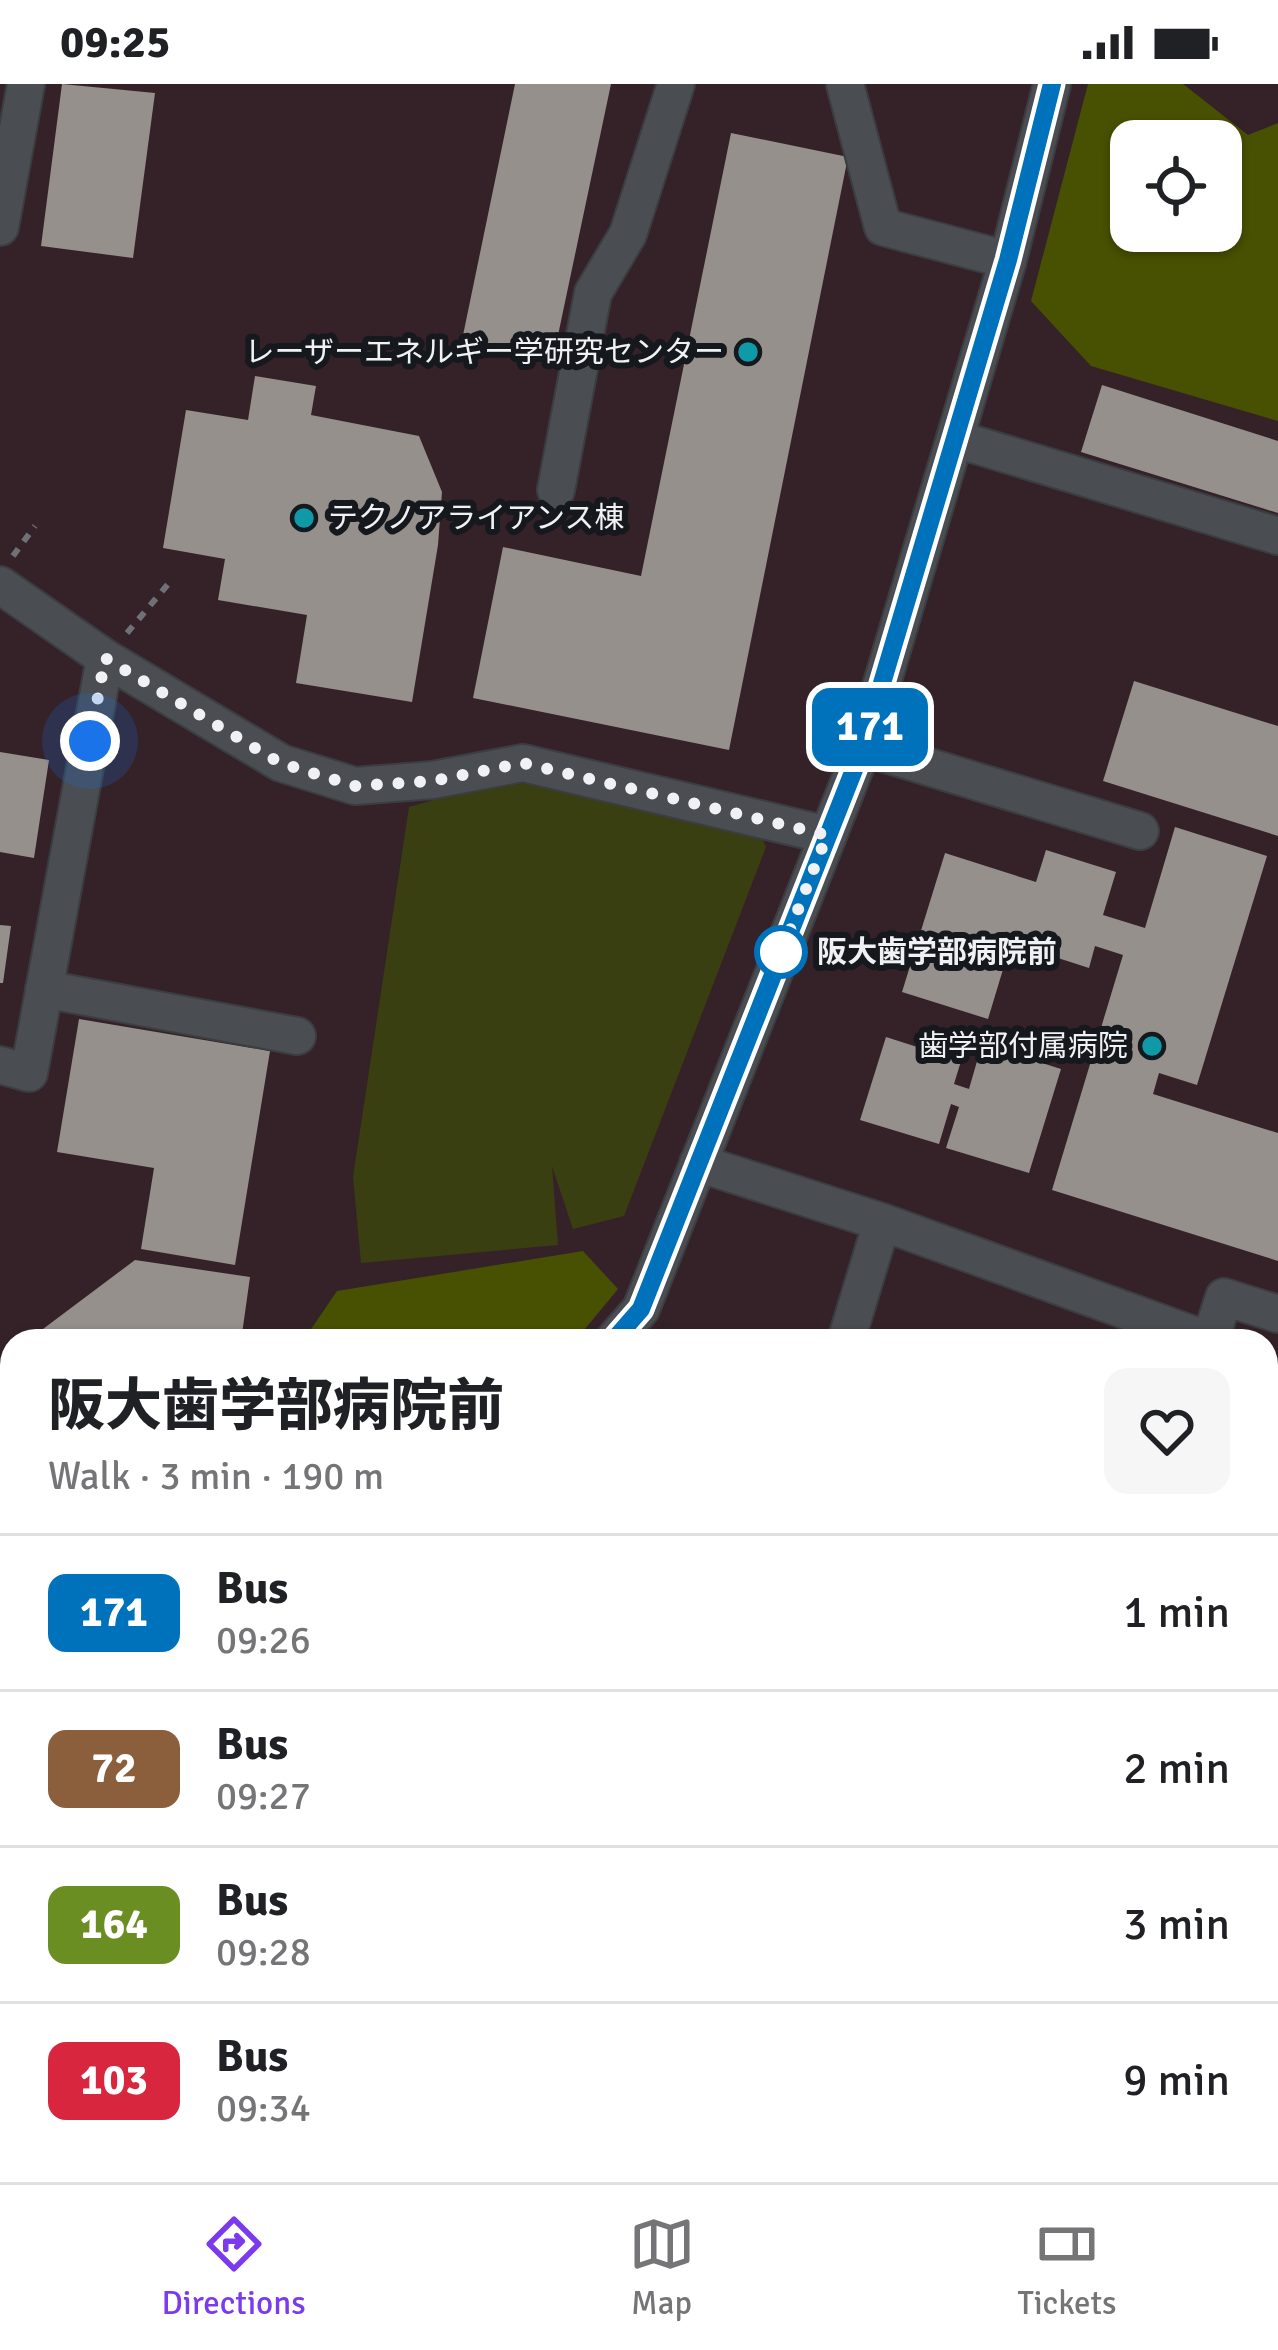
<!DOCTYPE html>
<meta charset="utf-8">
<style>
body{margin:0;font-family:Signika,"Noto Sans JP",sans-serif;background:#f6f6f6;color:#202124;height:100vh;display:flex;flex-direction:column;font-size:45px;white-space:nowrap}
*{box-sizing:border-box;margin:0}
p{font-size:39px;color:#757577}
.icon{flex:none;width:66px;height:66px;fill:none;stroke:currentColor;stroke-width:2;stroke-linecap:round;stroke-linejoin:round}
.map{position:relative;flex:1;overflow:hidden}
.sheet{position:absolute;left:0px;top:1245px;width:1278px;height:855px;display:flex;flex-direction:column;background:#fff;border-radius:36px 36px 0 0;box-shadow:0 3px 9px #0004}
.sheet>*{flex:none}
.badge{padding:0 24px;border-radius:18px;font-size:42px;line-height:78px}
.tools{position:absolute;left:1110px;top:36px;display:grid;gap:24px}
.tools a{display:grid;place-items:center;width:132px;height:132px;border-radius:24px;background:#fff;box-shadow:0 3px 9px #0004;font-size:60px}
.you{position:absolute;width:60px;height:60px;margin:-30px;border:9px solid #fff;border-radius:50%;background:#1a73e8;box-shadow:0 0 0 18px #1a73e833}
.map>.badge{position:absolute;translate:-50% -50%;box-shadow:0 0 0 6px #fff}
.round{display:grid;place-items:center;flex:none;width:126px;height:126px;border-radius:24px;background:#f6f6f6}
.headline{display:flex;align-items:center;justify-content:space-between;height:204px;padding:0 48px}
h1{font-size:57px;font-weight:800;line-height:90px}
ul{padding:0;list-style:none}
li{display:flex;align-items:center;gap:36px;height:156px;padding:0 48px;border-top:3px solid #e0e0e0}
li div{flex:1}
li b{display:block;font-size:45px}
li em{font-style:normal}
li .badge{min-width:132px;font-weight:700;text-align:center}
.status{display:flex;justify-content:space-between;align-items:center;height:84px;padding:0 60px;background:#fff;direction:ltr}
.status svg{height:33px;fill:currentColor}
.dock{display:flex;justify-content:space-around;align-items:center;height:168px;border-top:3px solid #e0e0e0;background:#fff;font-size:33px;color:#757577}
.dock a{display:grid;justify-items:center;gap:6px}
.dock .on{color:#7c3aed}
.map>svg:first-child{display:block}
</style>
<div class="status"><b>09:25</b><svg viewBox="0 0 49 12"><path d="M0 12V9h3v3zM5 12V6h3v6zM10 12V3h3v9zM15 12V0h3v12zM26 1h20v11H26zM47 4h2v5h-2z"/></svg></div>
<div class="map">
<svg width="1278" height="2098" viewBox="0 0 1278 2098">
<rect width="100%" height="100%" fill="#1f2126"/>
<!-- education -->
<path fill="#352229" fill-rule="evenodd" d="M0 0H1278V1588L1266 1592V1257H12V1667L0 1674ZM1131 57H1221V147H1131Z"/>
<!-- green -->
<path fill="#393f10" d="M541 699 758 745 766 763 624 1132 573 1145 552 1082 558 1161 361 1179 353 1093 409 723 482 702Z
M12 1791V2088H919L913 2098H0V1799Z"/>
<!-- forest -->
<path fill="#485001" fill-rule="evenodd" d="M1088 0H1183L1248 51 1278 39V337L1091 282 1031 217ZM1221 57V147H1131V57Z
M583 1167 618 1205 575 1257H303L337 1207Z
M12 1405V1586L0 1564V1408Z
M1278 1588V1690L1266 1694V1592Z
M1278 1767V1883L1266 1885V1771Z"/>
<!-- water -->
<path fill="#1c4a89" stroke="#5b7ca9" stroke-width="3" d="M0 1833 12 1836V2088H500L506 2098H0Z"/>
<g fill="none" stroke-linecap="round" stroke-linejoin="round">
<!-- stream -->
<path stroke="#5b7ca9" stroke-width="10" d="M1266 1795 1278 1793"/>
</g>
<!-- building -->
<path fill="#95908c" d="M62 0 155 9 133 174 41 162Z
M515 0H611L553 275 461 261Z
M731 49 848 73 729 666 473 614 503 463 641 492Z
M255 292 316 302 311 331 419 352 442 408 438 461 412 618 296 599 307 531 218 516 225 475 163 464 186 326 248 336Z
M1102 301 1278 357V429L1081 368Z
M1134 597 1278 642V752L1103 697Z
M0 668 49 676 34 774 0 768Z
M1175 743 1267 772 1197 1001 1159 989 1153 1010 1278 1049V1177L1052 1106 1123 871 1095 862 1089 884 1011 859 988 935 902 908 945 769 1036 798 1046 766 1116 788 1103 831 1145 844Z
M0 841 11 842 3 899H0Z
M79 935 270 967 235 1181 141 1165 154 1084 57 1068Z
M886 953 961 977 954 1000 969 1005 982 960 1061 985 1029 1089 946 1064 959 1023 951 1020 939 1060 860 1036Z
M135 1176 250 1193 241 1257H42L43 1245Z
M1124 2088H1142L1145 2098H1096Z
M1195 2088H1255L1258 2098H1198Z"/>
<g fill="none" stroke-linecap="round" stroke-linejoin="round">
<!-- minor casing -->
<g stroke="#3b3e41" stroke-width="40">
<path id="minor" d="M845 0 883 143 1008 176
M0 143 26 0
M956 355 1278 452
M556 406 593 209 628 150 676 0
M0 501 105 574 281 679 355 702 433 696 523 679 827 751
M863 663 1140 747
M44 905 297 952
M0 981 29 989 105 574
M698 1079 882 1138 846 1257
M882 1138 1210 1257 1224 1213 1278 1230
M613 1257 641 1225 863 663 1008 176 1052 0
M1266 1903 1278 1901
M936 2098 943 2088"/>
</g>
<!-- major casing -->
<g stroke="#3b3e41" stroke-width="40">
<path id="major" d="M1266 1729 1278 1726
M0 1760 12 1751"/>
</g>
<!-- path -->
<path stroke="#6f7176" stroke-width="6" stroke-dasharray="9 9" stroke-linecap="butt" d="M13 472 35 442
M127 549 169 499
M0 1801 12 1804
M539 2088 546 2098
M719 2088 729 2098
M597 2098 603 2088
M639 2098 644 2088"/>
<!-- minor -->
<use href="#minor" stroke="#4a4d52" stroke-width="36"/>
<!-- major -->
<use href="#major" stroke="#6194b3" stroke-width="36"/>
</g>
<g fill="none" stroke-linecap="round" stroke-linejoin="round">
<!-- line casing -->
<g stroke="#fff" stroke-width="27">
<path id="line" d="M613 1257 641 1225 863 663 1008 176 1052 0"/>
</g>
<!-- line -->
<use href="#line" stroke="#0072bc" stroke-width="18"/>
<!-- walk -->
<path stroke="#eff1f4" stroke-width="12" stroke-dasharray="0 21.6" d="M90 657 105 574 280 679 355 702 433 697 523 679 827 751 780 872 781 868"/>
</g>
<!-- markers -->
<g fill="#0f9aa8" stroke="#15181c" stroke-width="4.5">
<circle cx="748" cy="268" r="12"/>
<circle cx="304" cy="434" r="12"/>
<circle cx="1152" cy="962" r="12"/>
</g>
<circle fill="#fff" stroke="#0072bc" stroke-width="6" cx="781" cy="868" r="24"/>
<g text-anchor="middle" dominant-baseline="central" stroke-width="12" stroke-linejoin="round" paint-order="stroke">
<!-- poi labels -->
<g font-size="30" fill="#eff1f4" stroke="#15181c" text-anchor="end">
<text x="724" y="268">レーザーエネルギー学研究センター</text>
<text x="328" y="434" text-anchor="start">テクノアライアンス棟</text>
<text x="1128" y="962">歯学部付属病院</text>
</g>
<!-- stop labels -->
<g font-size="30" font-weight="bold" fill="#eff1f4" stroke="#15181c" text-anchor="start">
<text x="817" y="868">阪大歯学部病院前</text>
</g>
</g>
</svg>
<div class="tools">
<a><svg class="icon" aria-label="locate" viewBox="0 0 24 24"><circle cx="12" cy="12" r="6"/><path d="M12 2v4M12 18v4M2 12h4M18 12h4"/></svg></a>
</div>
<div class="you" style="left:90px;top:657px"></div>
<b class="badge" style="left:870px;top:643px;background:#0072bc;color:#fff">171</b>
<section class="sheet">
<div class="headline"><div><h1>阪大歯学部病院前</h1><p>Walk · 3 min · 190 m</p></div><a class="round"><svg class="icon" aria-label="heart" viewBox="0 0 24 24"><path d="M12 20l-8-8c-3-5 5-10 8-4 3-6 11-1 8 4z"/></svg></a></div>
<ul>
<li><span class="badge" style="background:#0072bc;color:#fff">171</span><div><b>Bus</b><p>09:26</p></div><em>1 min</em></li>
<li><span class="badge" style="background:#8b5e3c;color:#fff">72</span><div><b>Bus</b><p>09:27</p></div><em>2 min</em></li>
<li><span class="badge" style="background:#6b8e23;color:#fff">164</span><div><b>Bus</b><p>09:28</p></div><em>3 min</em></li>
<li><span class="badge" style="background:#d7263d;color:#fff">103</span><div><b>Bus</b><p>09:34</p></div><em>9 min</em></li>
</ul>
</section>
</div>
<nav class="dock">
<a class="on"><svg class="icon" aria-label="directions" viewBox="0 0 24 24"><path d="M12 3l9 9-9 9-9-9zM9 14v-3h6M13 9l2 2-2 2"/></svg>Directions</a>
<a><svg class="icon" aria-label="map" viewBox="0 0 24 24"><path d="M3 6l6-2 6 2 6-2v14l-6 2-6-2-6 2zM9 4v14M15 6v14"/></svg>Map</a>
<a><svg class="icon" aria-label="tickets" viewBox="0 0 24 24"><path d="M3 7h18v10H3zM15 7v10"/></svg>Tickets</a>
</nav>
